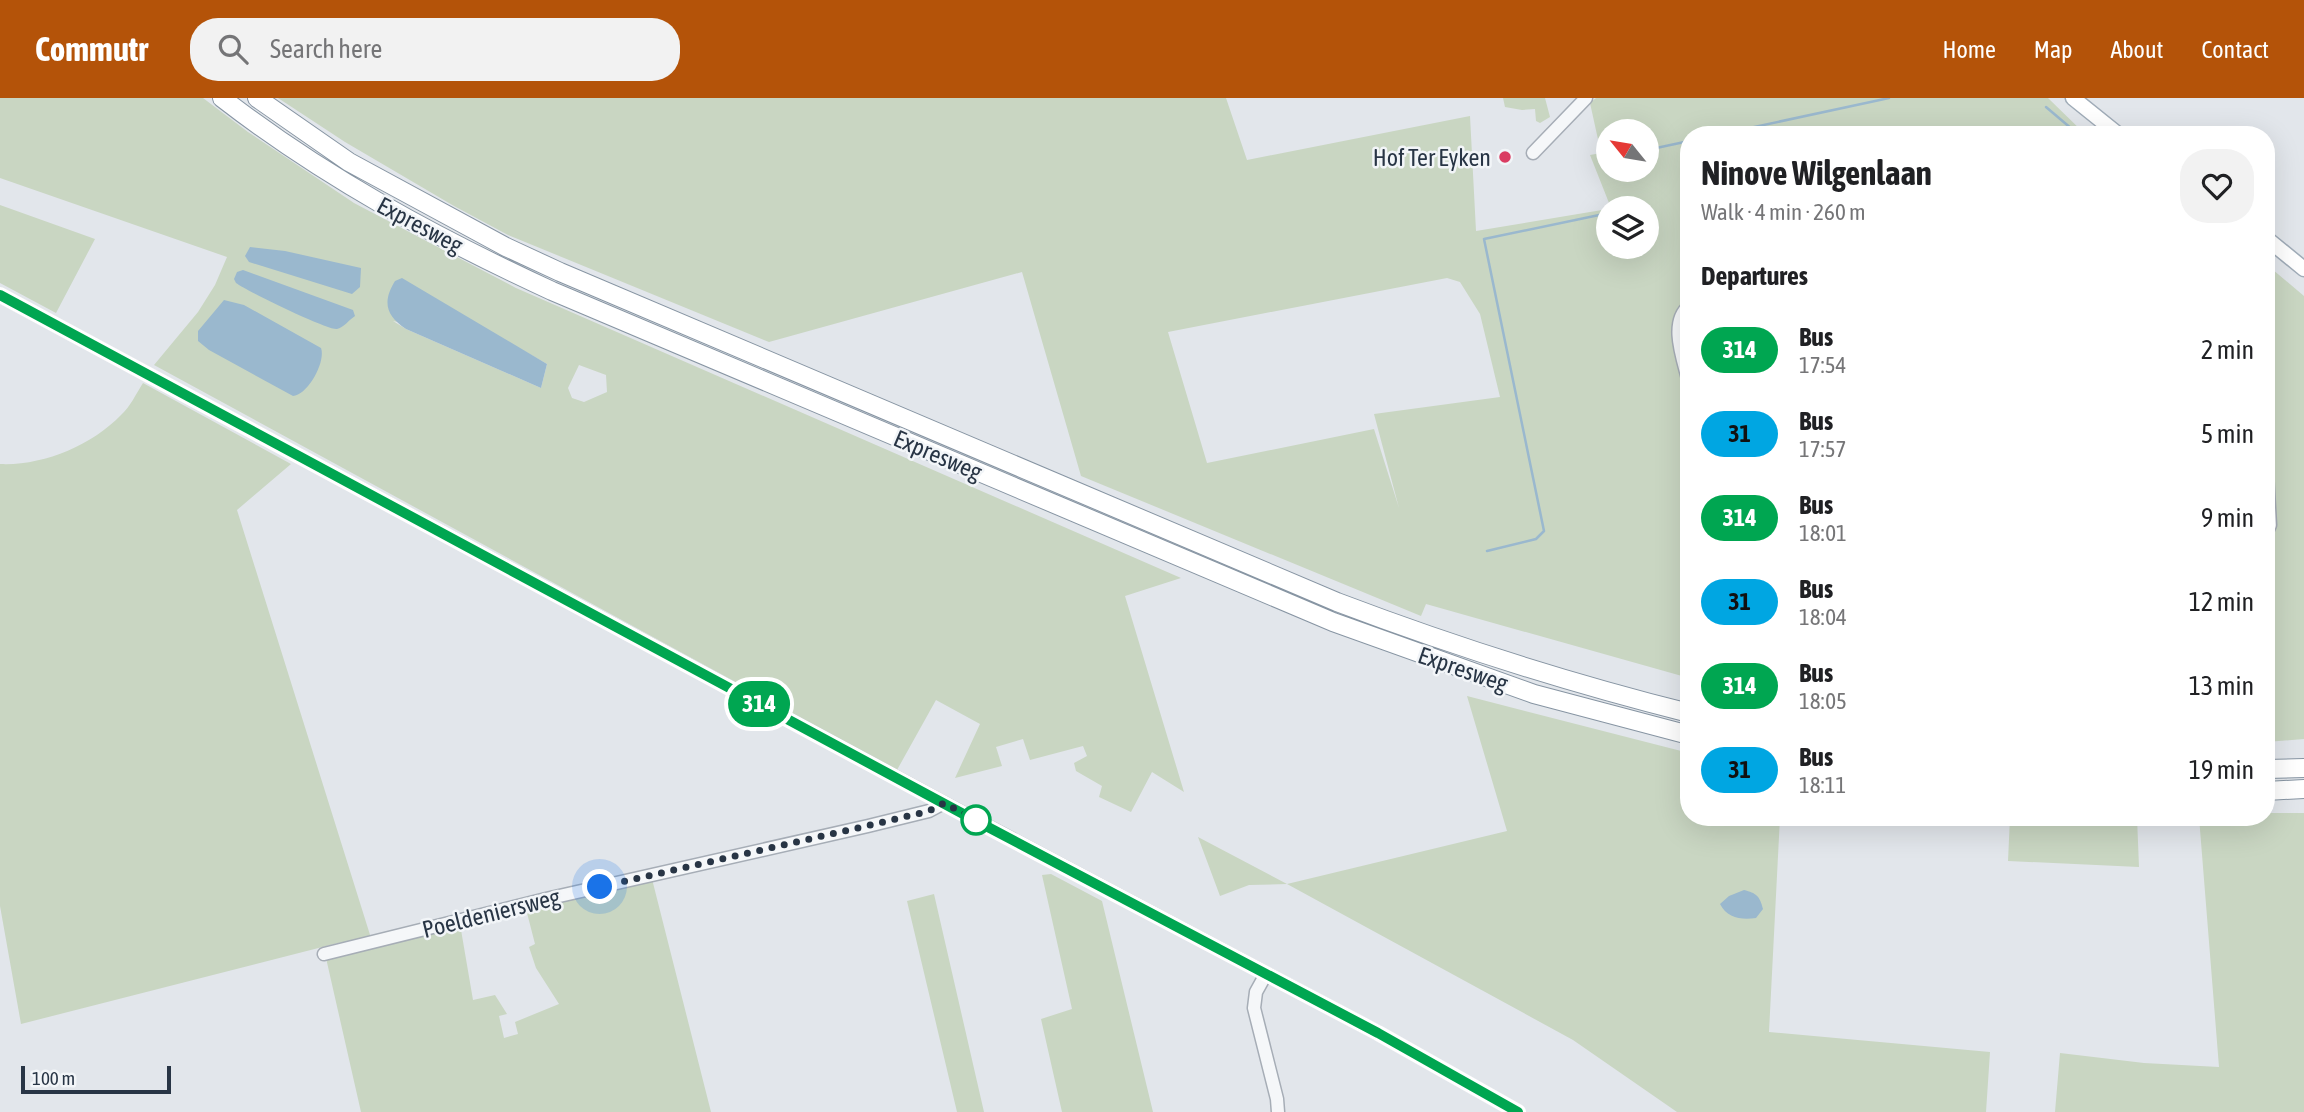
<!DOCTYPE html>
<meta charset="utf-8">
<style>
body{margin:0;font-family:"Asap Condensed",sans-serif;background:#f2f2f2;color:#202124;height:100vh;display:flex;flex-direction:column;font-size:26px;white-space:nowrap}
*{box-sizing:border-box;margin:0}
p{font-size:23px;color:#757577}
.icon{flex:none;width:38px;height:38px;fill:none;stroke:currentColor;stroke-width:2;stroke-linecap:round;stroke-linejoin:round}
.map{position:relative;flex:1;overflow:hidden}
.drawer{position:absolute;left:1680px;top:28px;width:595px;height:700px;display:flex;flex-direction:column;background:#fff;border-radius:28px;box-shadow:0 7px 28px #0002}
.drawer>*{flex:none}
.badge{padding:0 14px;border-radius:23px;font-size:24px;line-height:46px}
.needle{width:46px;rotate:300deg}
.buttons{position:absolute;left:1596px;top:21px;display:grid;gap:14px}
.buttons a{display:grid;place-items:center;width:63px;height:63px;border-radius:50%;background:#fff;box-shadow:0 7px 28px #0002;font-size:35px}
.scale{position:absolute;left:21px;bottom:18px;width:150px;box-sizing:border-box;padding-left:7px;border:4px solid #283545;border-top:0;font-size:19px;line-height:24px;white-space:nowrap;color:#283545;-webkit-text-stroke:5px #f2f5f8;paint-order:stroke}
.you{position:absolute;width:35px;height:35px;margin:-18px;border:5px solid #fff;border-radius:50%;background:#1a73e8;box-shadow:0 0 0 10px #1a73e833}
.map>.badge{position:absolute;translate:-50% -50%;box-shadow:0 0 0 4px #fff}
h2{padding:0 21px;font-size:26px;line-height:63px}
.round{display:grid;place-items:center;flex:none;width:74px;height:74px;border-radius:28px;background:#f2f2f2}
.summary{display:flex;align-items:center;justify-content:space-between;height:119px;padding:0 21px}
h1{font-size:33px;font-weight:700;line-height:52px}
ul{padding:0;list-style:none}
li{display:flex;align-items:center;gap:21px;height:84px;padding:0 21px}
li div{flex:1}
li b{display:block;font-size:26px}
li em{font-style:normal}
li .badge{min-width:77px;font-weight:700;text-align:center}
header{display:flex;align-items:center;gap:42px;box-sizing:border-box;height:98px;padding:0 35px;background:#b45309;color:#fff}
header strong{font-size:33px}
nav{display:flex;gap:38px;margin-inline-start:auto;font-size:24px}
.search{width:490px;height:63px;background:#f2f2f2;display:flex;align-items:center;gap:18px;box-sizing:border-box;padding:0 24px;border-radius:28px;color:#757577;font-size:26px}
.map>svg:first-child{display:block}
</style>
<header>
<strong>Commutr</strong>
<div class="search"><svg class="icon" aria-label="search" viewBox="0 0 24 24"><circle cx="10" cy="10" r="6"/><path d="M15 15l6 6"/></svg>Search here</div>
<nav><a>Home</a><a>Map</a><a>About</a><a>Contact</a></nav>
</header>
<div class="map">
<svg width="2304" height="1014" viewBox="0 0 2304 1014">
<rect width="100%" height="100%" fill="#e2e6eb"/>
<!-- green -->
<path fill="#c9d6c2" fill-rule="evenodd" d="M0 0H203L248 34 354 105 516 190 1181 480 1125 498 1184 694 1152 674 1131 714 1099 699 1102 688 1076 673 1074 665 1087 658 1083 648 1030 662 1023 641 996 649 1002 668 955 680 980 626 936 602 897 672 154 267 198 214 215 187 227 159 0 80ZM393 223 519 250 547 266 541 290 406 231ZM579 267 606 277 607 294 584 304 572 300 568 290Z
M278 0H1226L1247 62 1470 18 1476 133 1608 111V149H1647V110H1611L1590 57 1601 55 1590 5 1596 0H2048L2086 37H1689V580L1426 506 1421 518 1081 378 1022 174 769 244 508 137 454 108 345 44ZM1608 33H1647V72H1608ZM1447 180 1460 184 1480 216 1500 299 1374 316 1399 410 1374 331 1207 365 1168 234Z
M1503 0H1545L1550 19 1540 25 1536 23 1535 11 1522 12 1505 9Z
M0 107 95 141 56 215 0 185Z
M2266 166 2304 198V641L2266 644Z
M143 285 291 366 237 412 371 840 338 845 21 926 0 808V366C42 368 91 348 121 317 130 309 136 296 143 285Z
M1467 598 1689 655V719H1780L1769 934 1990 954 1986 1014H1677L1573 942 1287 786 1249 787 1220 798 1198 739 1287 786 1507 733Z
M2266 715H2304V1014H2055L2060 955 2144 965 2219 969 2199 719H2266Z
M2010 719H2137L2139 769 2008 763Z
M1051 776 1102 803 1153 1014H1062L1041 921 1072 911 1042 777Z
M652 781 711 1014H361L326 860 460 826 473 902 495 897 507 916 499 918 504 940 518 936 515 924 559 906 536 870 529 849 535 846 526 811Z
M934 796 984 1014H957L907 803Z"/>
<!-- water -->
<path fill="#9ab8ce" d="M250 149 285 153 361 170 360 189 352 196 249 164 245 158Z
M243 172 353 212 355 218C349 222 343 230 337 231 327 232 247 193 236 185L234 181 237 174Z
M402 180 547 266 541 290 406 231C386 218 382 204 395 183Z
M224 202 244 207 321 250C326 264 308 297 293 298L209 252 198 243V233Z
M1744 792C1756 795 1760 798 1763 811L1756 820C1741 822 1727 820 1720 806L1729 798Z"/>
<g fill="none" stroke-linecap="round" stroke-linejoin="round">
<!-- stream -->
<path stroke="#9ab8ce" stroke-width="2.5" d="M2046 9 2079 37
M1717 37 1889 0
M1647 52 1689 43
M1608 60V66
M1610 72 1611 78
M1487 453 1536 441 1544 433 1484 141 1604 116"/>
<!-- minor casing -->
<g stroke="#a6adb6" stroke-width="15">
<path id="minor" d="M1533 55 1586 0
M0 197 944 705 1378 935 1518 1014
M1689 208C1668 225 1684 263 1689 285
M2266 358 2270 427 2266 436
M324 856 546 801 868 728 929 713 944 705
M1266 876 1256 894 1254 910 1277 1001 1278 1014"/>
</g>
<!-- major casing -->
<g stroke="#a0acb8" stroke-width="17">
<path id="major" d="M2073 0 2119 37
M2266 140 2304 171"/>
</g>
<!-- highway casing -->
<g stroke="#8795a3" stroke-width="20">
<path id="highway" d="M222 0C324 79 435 139 552 193L1333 524 1534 596 1689 637
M257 0 349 64 506 149 560 174 1337 504C1453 548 1569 585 1689 615
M2266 671 2304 670
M2266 693 2304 691"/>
</g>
<!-- minor -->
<use href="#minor" stroke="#f5f7f9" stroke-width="12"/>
<!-- major -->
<use href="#major" stroke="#fff" stroke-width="14"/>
<!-- highway -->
<use href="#highway" stroke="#fff" stroke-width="18"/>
</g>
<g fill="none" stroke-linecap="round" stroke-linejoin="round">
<!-- line casing -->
<g stroke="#fff" stroke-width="16">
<path id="line" d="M0 197 967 718 1378 935 1518 1014"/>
</g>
<!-- line -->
<use href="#line" stroke="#00a651" stroke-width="10"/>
<!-- walk -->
<path stroke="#283545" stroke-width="7" stroke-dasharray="0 12.6" d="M600 789 888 723 929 713 944 705 976 722"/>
</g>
<!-- markers -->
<circle fill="#da3c62" stroke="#f2f5f8" stroke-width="2.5" cx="1505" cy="59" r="7"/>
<circle fill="#fff" stroke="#00a651" stroke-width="3.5" cx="976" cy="722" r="14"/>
<g text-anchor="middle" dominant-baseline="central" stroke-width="5" stroke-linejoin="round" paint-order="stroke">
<!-- poi labels -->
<g font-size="24" fill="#283545" stroke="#f2f5f8" text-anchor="end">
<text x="1491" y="59">Hof Ter Eyken</text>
</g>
<!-- street labels -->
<g font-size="24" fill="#283545" stroke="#f2f5f8">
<text transform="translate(420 127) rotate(28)">Expresweg</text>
<text transform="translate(938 357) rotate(23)">Expresweg</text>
<text transform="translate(1463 571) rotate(19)">Expresweg</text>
<text transform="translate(491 815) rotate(-14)">Poeldeniersweg</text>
</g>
</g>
</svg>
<div class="buttons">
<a><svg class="needle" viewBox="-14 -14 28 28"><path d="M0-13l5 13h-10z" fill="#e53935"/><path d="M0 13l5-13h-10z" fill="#757577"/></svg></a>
<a><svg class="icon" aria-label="layers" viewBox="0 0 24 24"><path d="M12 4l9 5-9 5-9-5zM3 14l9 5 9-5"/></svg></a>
</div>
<div class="scale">100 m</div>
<div class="you" style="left:600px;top:789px"></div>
<b class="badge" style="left:759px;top:606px;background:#00a651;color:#fff">314</b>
<section class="drawer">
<div class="summary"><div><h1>Ninove Wilgenlaan</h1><p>Walk · 4 min · 260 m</p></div><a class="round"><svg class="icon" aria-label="heart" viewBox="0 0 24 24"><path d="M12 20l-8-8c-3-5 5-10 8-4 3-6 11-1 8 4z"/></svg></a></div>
<h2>Departures</h2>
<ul>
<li><span class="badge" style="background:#00a651;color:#fff">314</span><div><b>Bus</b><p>17:54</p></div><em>2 min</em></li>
<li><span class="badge" style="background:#00a6e2;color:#111">31</span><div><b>Bus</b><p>17:57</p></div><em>5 min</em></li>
<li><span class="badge" style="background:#00a651;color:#fff">314</span><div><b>Bus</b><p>18:01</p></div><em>9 min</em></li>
<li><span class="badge" style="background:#00a6e2;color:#111">31</span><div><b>Bus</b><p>18:04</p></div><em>12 min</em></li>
<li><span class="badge" style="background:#00a651;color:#fff">314</span><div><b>Bus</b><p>18:05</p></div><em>13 min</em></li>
<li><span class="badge" style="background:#00a6e2;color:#111">31</span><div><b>Bus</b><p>18:11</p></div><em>19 min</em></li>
</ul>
</section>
</div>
